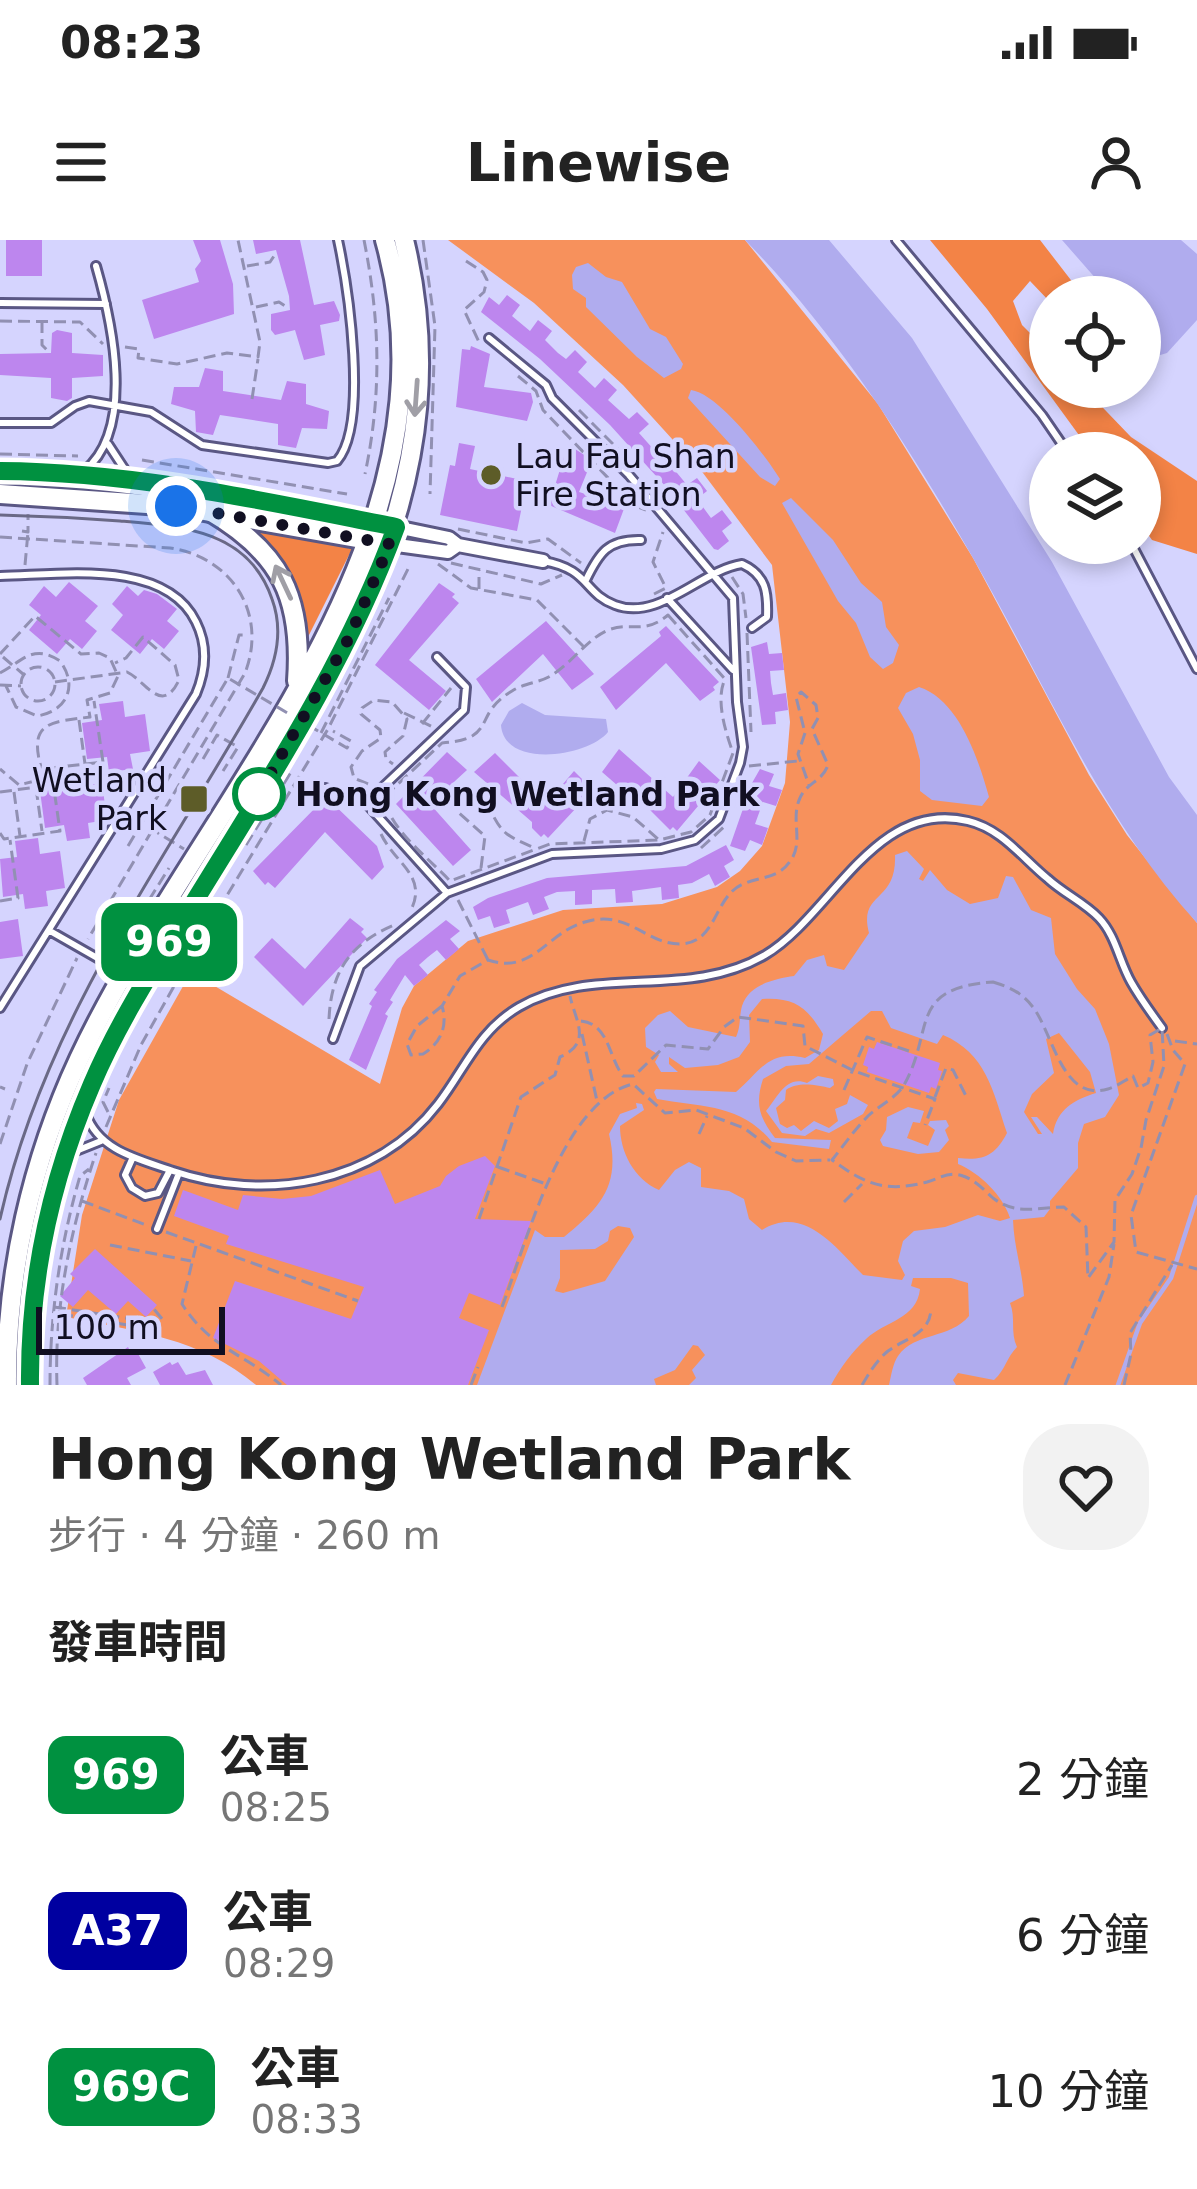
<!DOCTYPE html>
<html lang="zh-TW">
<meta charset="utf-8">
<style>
body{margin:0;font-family:"DejaVu Sans","Noto Sans TC",sans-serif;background:#f2f2f2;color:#222;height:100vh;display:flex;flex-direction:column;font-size:45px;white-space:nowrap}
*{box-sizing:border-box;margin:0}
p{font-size:39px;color:#767676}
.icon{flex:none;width:66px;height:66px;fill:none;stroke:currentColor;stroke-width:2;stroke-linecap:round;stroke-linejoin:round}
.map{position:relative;height:1145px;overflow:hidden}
.panel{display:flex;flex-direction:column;background:#fff;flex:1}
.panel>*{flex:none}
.badge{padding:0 24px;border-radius:18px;font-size:42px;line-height:78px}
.fabs{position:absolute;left:1029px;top:36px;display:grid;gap:24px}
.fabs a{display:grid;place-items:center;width:132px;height:132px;border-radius:50%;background:#fff;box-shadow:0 6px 18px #0003;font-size:60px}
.scale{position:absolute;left:36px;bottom:30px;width:189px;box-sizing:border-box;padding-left:12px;border:6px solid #110f21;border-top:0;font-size:33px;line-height:42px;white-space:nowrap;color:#110f21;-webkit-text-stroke:9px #d5d4fe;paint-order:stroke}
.you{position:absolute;width:60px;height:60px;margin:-30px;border:9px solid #fff;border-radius:50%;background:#1a73e8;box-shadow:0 0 0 18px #1a73e833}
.map>.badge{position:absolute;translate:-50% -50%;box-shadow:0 0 0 6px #fff}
h2{padding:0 48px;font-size:45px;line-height:108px}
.round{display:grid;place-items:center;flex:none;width:126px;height:126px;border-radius:48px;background:#f2f2f2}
.overview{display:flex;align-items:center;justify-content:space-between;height:204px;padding:0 48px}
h1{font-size:57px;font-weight:700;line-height:90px}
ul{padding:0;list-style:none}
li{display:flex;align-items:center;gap:36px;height:156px;padding:0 48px}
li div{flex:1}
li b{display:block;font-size:45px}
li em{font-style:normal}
li .badge{min-width:132px;font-weight:700;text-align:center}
.status{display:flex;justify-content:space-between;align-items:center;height:84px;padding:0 60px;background:#fff;direction:ltr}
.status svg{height:33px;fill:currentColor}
header{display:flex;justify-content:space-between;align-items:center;height:156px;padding:0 48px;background:#fff;font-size:54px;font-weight:700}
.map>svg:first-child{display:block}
</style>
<div class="status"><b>08:23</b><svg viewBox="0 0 49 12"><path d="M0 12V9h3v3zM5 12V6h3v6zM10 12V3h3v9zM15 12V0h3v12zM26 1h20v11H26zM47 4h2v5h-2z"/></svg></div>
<header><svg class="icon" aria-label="menu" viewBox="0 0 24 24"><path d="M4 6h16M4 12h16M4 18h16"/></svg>Linewise<svg class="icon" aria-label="person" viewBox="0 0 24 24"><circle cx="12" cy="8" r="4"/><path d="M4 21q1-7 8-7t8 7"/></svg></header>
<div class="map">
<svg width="1197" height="1145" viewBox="0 0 1197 1145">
<rect width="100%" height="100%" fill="#d5d4fe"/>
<!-- green -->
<path fill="#f7915c" d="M448 0H745L878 164 973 318 1089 535 1127 595 1197 683V1145H256C201 1098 135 1091 66 1077L82 975 119 860 191 732 380 844 402 768 414 746 468 701 563 670 662 664 717 647 740 631 762 606 785 543 790 482 772 325 703 233 623 145 534 63Z"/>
<!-- forest -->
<path fill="#f38346" d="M930 0H1040L1084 57H1050V62L1030 41 1013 61 1022 85 1050 113V147H1083L1131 197 1197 241V314L1152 300 1140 283V213H1092L987 69Z
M246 284 352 309 305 403C306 353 283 317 246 284Z"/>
<!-- water -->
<path fill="#b0acee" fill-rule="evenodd" d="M745 0H829L912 98 1052 322 1169 537 1197 575V683C1099 575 1045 443 973 318 909 206 836 93 745 0Z
M1062 0H1181L1197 14V80L1167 113 1157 116C1133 105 1140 81 1140 57H1112Z
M588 23 606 37 622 42 650 89 666 97 683 124 681 129 664 138 637 117 586 67V58L573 49 572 35 576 27Z
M691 150C719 154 765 215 780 239L775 246 760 237 688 158Z
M791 258 833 300 861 343 882 362 886 387 899 405 893 423 883 429 870 417 856 383 838 361 782 263Z
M919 447C959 460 978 518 989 557L982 566 932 560 920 551V520L913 494 898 468 906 453Z
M522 463 545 475 606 479 608 492C588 517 504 529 501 485L509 471Z
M907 611 924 629 919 639 923 641 930 630 947 650 970 664 998 658 1006 636 1013 637 1031 670 1051 678 1055 714 1077 749 1095 769 1109 804 1119 855 1105 877 1084 884 1078 903V928L1050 961V969L1044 977 1013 980C1014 1007 1022 1029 1024 1056L1010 1063C1016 1078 1010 1092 1017 1107 1006 1118 1006 1129 994 1140L958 1133 953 1140 956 1145H889C891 1136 893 1123 898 1116 915 1092 950 1099 969 1076L968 1043 951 1038H913L911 1046 920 1049C917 1079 885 1081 866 1099 852 1112 840 1128 831 1145H689L696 1138 692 1130 705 1115 698 1106 693 1105 675 1130 654 1139 656 1145H477L535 990 545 997H564C601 967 621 945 609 894L620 874 637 868 636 863 642 864 644 870 620 886C620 912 634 939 659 950L675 930 689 922 701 928V947L729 951 744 959 749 979 762 990C804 964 836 1008 863 1035L902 1040 905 1035 898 1021 903 1001 914 991 945 987 978 975 1000 981 1010 978C1003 956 980 933 958 924V918C983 921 995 916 1007 893 993 851 986 813 943 795L937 804 891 788 882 771H871L809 824 786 826 763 839C755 864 759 877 775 898L831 900 829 909 772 902C741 864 702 867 657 859L654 852 656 849 736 852C760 832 768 809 805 818L819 810 823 794C807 767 794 757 762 759L749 775 750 802 739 817 718 825 685 828 669 817V824L678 832H661L655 822 659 815 646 807 645 788 658 775 670 771 688 787 736 797C741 786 739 777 742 766 749 744 775 739 794 736L807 720 824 715 827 726 844 730 869 693C858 651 897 664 895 615ZM1059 793 1090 832 1096 853C1074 860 1057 869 1053 894L1037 877H1031L1042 894H1038L1024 872 1032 854 1054 833 1046 799ZM618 986 630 988 634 997 605 1041 563 1053 555 1051 560 1038V1010L595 1009 608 1001 610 991Z
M818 836 833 839 834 845 830 848C818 845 797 841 786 850L785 860 776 868 780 884 787 888 794 885 801 891 814 881 829 888 838 881 835 869 847 864 850 855 868 865 863 874 829 893 816 889 805 896 782 893 766 871C778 857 786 835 807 843Z
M908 867 924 871 920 883 913 882 907 898 928 906 935 890 928 885 930 881 946 880 949 886 945 890 949 900 939 912 918 914 883 906 880 900 886 890 887 877Z"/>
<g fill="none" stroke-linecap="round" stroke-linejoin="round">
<!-- stream -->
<path stroke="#b0acee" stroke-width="4.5" d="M1118 1145 1140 1083 1171 1038 1197 957"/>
</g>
<!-- building -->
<path fill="#bd86ee" d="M6 0H42V36H6Z
M193 0H220L233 44 234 74 154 99 142 60 199 42 195 29 201 21Z
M253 0H300L314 65 334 61 340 75 339 81 320 85 325 115 304 120 295 90 275 95 271 90V74L290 70 289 56 276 10 256 14Z
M507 55 520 65 512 76 530 91 538 80 552 91 545 100 558 113 566 119 575 110 587 122 578 132 595 148 604 138 617 150 608 160 629 179 637 172 649 184 639 193 655 211 665 202 677 214 668 222 687 245 697 238 707 251 697 259 711 278 722 270 732 283 722 291 729 301 718 310 714 309 666 247 610 185 540 119 481 72 489 57 499 65Z
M57 90 72 93V113L103 115V136L72 138V158L67 161 51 158V138L0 135V114L51 113 52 93Z
M471 106 490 114 484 147 531 153 533 162 527 181 456 167 462 109 470 110Z
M205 128 223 131V151L243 154 281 160 287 141 306 144V164L329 171 327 189 302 188 296 208 278 205V184L240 178 220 175 213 195 196 192 195 171 171 164 174 147H199Z
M459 203 475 206 470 229 527 241 517 291 440 275 450 225 455 226Z
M575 209 592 220 579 252 625 266 615 293 549 265 566 210 573 212Z
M69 342 98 366 85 381 97 391 82 409 70 399 57 414 29 390 41 375 29 365 44 346 56 357Z
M439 343 455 354 452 357 459 363 409 420 446 451 429 470 375 425Z
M127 346 138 356 144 350 157 354 177 369 167 381 179 391 164 409 152 399 140 414 111 390 123 375 112 364Z
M546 381 594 434 572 450 543 414 492 462 476 439Z
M666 386 719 442 713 447 715 450 700 461 666 423 616 470 600 447 661 396 659 392Z
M767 402 769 414 782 413 784 430 770 431 771 443 773 455 786 453 788 470 775 472 776 484 762 485 751 407Z
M123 461 125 477 145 474 150 511 130 514 133 529 109 532 107 517 87 519 82 483 102 480 99 464Z
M619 509 673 557 699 521 720 540 677 591 673 587 670 590 636 556 633 559 602 532Z
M447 512 467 530 430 564 471 610 453 626 396 564Z
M495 513 546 564 574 531 593 550 548 598 544 594 541 597 532 588V582L474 532Z
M760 529 774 534 769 546 782 550 776 566 763 562 755 584 768 588 762 605 750 600 745 611 730 606 752 543Z
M80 530 82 546 102 543 107 580 88 583 90 598 67 601 64 585 45 588 40 551 59 549 57 533Z
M326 557 377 606 384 627 372 640 325 592 275 648 268 642 265 645 253 631Z
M38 598 40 614 60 611 65 648 46 651 48 666 25 669 23 654 3 657 0 619 17 617 15 601Z
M726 605 734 620 724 626 730 637 715 646 709 634 692 643 678 645 679 658 662 660 661 647 632 651 633 662 616 663 615 649 592 650V664L575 665V651L557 652 544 657 549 669 533 675 528 662 506 670 510 683 494 688 490 676 478 680 473 667 488 658 547 638 686 626Z
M350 678 364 689 361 692 367 698 303 766 254 717 272 698 305 729Z
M18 679 23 716 0 719V682Z
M446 680 460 691 450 699 459 709 446 720 437 710 428 717 419 725 428 735 414 746 405 735 390 760 393 762 385 774 388 776 366 830 349 820 372 766 369 764 377 752 374 750 397 719Z
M877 802 940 823 938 830 942 831 936 849 931 847 929 853 867 832 868 827 863 825 869 807 874 809Z
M485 916 495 926 475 979 531 981 500 1065 469 1053 459 1078 489 1090 468 1145H287L259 1121 213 1098 235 1041 351 1079 364 1047 226 1004 229 996 174 976 183 950 238 970 243 955 282 959 311 956 380 930 395 964 440 946 446 936 459 926Z
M95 1009 157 1065 146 1077 128 1061 116 1074 88 1050 73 1067 60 1056 75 1038 70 1034Z
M128 1107 131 1113 136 1110 146 1128 127 1138 131 1145H87L83 1138Z
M170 1122 172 1125 178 1122 186 1135 205 1130 213 1145H160L153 1132Z"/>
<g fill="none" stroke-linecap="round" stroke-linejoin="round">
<!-- lane casing -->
<g stroke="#5a5784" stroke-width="12">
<path id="lane" d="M896 0 1042 175 1068 213
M0 63 106 64
M0 183H51L75 166 89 161 151 172 202 205 328 223 337 221C369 184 348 47 338 0
M108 204 129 236
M84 231C136 189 112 82 96 26
M1131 303 1197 429
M543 321C590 329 583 353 615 365 659 382 701 330 742 324 766 335 768 352 767 377L752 388
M0 336C60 335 165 318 196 382 208 406 206 430 196 454L0 768
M586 340C599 313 608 299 641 300
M667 358 733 430
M325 548 366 563 447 653
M366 563 464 470 466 447 437 417
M187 680 219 698
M50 691 120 731
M333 799 360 726 447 653 552 614 661 609 695 600 719 579 740 523 743 507 737 462 733 358 629 235 552 158 546 145 489 98
M86 874C99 911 139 919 173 931 264 962 376 945 438 864 465 829 478 791 519 767 595 723 687 761 765 715 831 676 875 558 968 581 1002 589 1022 618 1048 639 1063 653 1085 663 1099 678 1116 696 1119 721 1131 742 1140 758 1151 773 1162 788
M71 913 101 901
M133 917 125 935 132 948 145 956 158 953 170 930
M157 989 179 933"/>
</g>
<!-- street casing -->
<g stroke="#5a5784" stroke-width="18">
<path id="street" d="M396 287 449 298 458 305 543 321
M390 304 448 312 458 305"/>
</g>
<!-- secondary casing -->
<g stroke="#5a5784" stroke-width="24">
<path id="secondary" d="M0 231C132 232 257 260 386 285
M0 254 176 266 379 302"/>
</g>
<!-- primary casing -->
<g stroke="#5a5784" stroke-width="24">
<path id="primary" d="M208 270C281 312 303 358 297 441
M7 1145C6 1033 32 920 79 819 198 564 471 306 385 0
M30 1145C30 1042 51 939 92 845 213 566 486 335 404 0"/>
</g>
<!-- path -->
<path stroke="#9190b2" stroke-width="3" stroke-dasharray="12 6" stroke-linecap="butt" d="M364 0C380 80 382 154 365 234
M423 0 435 86 430 254
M466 21 483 32 487 40 484 52 464 70 479 102
M247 26 270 22 276 13
M256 67 279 62 288 68
M0 81 80 82 103 104
M42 81V105L49 112
M125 107 139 109 138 118 177 124 227 113 258 117 260 102 238 0
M518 136 536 151 543 170 635 266 646 270
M252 159 258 119
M579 170 618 209
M0 214 78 216
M142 220 347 254
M458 289 526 303 548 299 581 323
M22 291 28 292V274
M0 297 170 308C232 317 268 374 245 433L88 699
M451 323 541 344 562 335
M438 324 471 348 537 360 585 408
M25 325 28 292
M732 337 743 354 746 378
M479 349V330
M654 354 666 348 653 322 663 292
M668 375 725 439C715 460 726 493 733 513L710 575 691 592 659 600 550 604 450 641C430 619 385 586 385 556L442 503C499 499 471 475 512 451 526 442 542 443 555 433 573 421 587 400 606 391 630 380 643 396 668 375Z
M747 393 751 492
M0 414 35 376 81 414 99 413 110 418 118 436 110 453 87 460 90 477C52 482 28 481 41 527L35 541 19 545 0 529
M3 417 23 434
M21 444a17 17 0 1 1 34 0a17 17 0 1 1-34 0Z
M0 433C23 421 33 403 60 421 78 445 68 471 37 476L16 467 6 446
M228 438 239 395H245
M55 442 127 432C146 441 162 476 179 440L175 425 143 397 126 418 115 423
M0 445 21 446
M404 473 433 487
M79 480 85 524
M422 484 451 448
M321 493 389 358
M805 493 798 514 809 545
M203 519 217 495 238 507 223 531
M749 526 798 521
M368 544 354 538 351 527 362 511 381 498 380 490 361 474 362 468 374 460 392 462 407 479 403 496 385 512 386 519 393 524
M293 546 316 548
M36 548 42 591
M0 552 52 545
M14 552 20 596
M164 584 158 593 184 609
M0 593 4 599 60 591 51 528 103 522 94 461
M381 594C395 624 429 636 410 672
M584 601 590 579 607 570 633 577 658 599
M246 605 291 532
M701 608 725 586
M481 628 485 596 458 572 457 565 463 557C494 555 488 579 507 594 515 600 526 604 535 608
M149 660 169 628
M458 660 488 720
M0 661 18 658 10 600
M209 685 328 489 410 325
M993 742C1009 747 1021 752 1032 766 1053 791 1061 863 1108 849 1116 847 1125 840 1133 836L1138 848 1148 843 1153 822 1150 795 1162 788 1164 826 1146 880 1141 908 1132 934 1115 960 1114 1002 1088 1038 1086 987 1064 967C1038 967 1016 976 993 958 984 950 975 940 963 936 950 931 940 938 927 942 885 953 865 944 832 920 844 905 855 889 868 876 879 866 897 857 904 845 935 790 907 748 993 742Z
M442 766 417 786 407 804 411 815 423 814C441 803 448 786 442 766L460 736 488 720C533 735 546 693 585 682 628 669 645 704 680 704 718 703 713 657 743 644 761 636 779 639 791 620 804 601 790 579 800 558 807 542 822 542 828 525L812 489 818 478 816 465 801 452 796 457 805 493
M329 779C331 733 349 704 394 685
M581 781C609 784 608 816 623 836H634L666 805 708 809 724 787 738 777 803 786 805 806 854 831 935 859 925 885
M582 794 597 861
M1167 794 1173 810 1185 824 1131 975 1136 1012 1197 1029
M1175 801 1197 804
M0 847 5 849
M844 850 867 797 912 812
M935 857 946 828 953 830 966 856
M108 872 103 862 109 848
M106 887 141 805 201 698
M699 894 707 876
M0 904 27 824 77 718
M498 927 546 944
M82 961 146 985
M844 962 862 944
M479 979 521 857 555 835 560 817C593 803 575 780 570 756
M166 992 358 1061
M110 1005 191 1021
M196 1006 182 1064C210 1108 243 1113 281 1145
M54 1067 151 1082 148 1073
M502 1067C526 1004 562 861 633 844L665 873 696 870 744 888 776 912 796 921 830 920
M61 1074 152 1089 163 1080 153 1068
M50 1145C50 1074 60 1005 80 936L89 929
M57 1145C54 1066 71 987 96 913
M471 1145 478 1127
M862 1145C870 1132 876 1121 888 1111 906 1098 930 1094 931 1069
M1065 1145 1109 1037 1114 1004
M1124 1145 1131 1114 1130 1093 1172 1025"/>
<!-- lane -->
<use href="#lane" stroke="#fff" stroke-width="6"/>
<!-- street -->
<use href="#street" stroke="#fff" stroke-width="12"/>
<!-- secondary -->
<use href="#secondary" stroke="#fff" stroke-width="18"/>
<!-- primary -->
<use href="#primary" stroke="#fff" stroke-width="18"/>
<!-- tram -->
<path stroke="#6a6986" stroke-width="3" d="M0 275C40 276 80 278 120 281 181 286 249 290 272 359 283 389 277 420 263 448 165 621 44 781 0 979"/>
<!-- path-bridge -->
<path stroke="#9190b2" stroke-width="3" stroke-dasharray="12 6" stroke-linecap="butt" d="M128 606 228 438 347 508 351 501 333 491"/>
</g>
<!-- one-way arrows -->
<defs><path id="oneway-shaft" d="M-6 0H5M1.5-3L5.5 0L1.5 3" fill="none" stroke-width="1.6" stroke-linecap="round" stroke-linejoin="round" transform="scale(3)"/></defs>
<g stroke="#a09fa6">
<use href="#oneway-shaft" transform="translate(416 158) rotate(94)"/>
<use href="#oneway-shaft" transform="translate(283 342) rotate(-115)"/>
</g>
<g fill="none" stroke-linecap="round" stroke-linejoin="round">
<!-- line casing -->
<g stroke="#fff" stroke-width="27">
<path id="line" d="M0 231C135 232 264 261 396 287 349 417 271 537 199 654 161 716 120 778 92 844 51 939 29 1042 30 1145"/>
</g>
<!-- line -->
<use href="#line" stroke="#009140" stroke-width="18"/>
<!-- walk -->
<path stroke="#110f21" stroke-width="12" stroke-dasharray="0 21.6" d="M176 266 390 304 349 398 259 554"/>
</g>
<!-- markers -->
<g fill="#5d5c28" stroke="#d5d4fe" stroke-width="4.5">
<circle cx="491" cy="235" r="12"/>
<rect x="179" y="544" width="30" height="30" rx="6"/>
</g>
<circle fill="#fff" stroke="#009140" stroke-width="6" cx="259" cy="554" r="24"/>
<g text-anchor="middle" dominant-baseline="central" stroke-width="9" stroke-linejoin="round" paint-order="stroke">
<!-- poi labels -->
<g font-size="33" fill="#110f21" stroke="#d5d4fe" text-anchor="start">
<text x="515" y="216">Lau Fau Shan<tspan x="515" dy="38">Fire Station</tspan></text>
<text x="167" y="540" text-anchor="end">Wetland<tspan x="167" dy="38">Park</tspan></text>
</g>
<!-- stop labels -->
<g font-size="33" font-weight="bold" fill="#110f21" stroke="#d5d4fe" text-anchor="start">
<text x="295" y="554">Hong Kong Wetland Park</text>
</g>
</g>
</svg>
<div class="fabs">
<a><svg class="icon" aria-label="locate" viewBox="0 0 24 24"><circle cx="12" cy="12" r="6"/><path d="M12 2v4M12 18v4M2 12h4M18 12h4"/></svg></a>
<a><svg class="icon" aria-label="layers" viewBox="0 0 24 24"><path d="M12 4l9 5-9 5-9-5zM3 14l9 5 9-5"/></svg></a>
</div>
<div class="scale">100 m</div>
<div class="you" style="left:176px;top:266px"></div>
<b class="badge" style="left:169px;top:702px;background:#009140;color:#fff">969</b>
</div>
<section class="panel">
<div class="overview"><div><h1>Hong Kong Wetland Park</h1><p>步行 · 4 分鐘 · 260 m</p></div><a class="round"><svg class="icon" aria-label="heart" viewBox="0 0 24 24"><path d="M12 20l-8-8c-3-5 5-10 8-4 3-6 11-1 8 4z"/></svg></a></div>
<h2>發車時間</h2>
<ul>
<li><span class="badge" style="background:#009140;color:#fff">969</span><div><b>公車</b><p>08:25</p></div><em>2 分鐘</em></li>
<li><span class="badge" style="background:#0000a0;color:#fff">A37</span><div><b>公車</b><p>08:29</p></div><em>6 分鐘</em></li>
<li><span class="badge" style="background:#009140;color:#fff">969C</span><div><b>公車</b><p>08:33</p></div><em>10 分鐘</em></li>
</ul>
</section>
